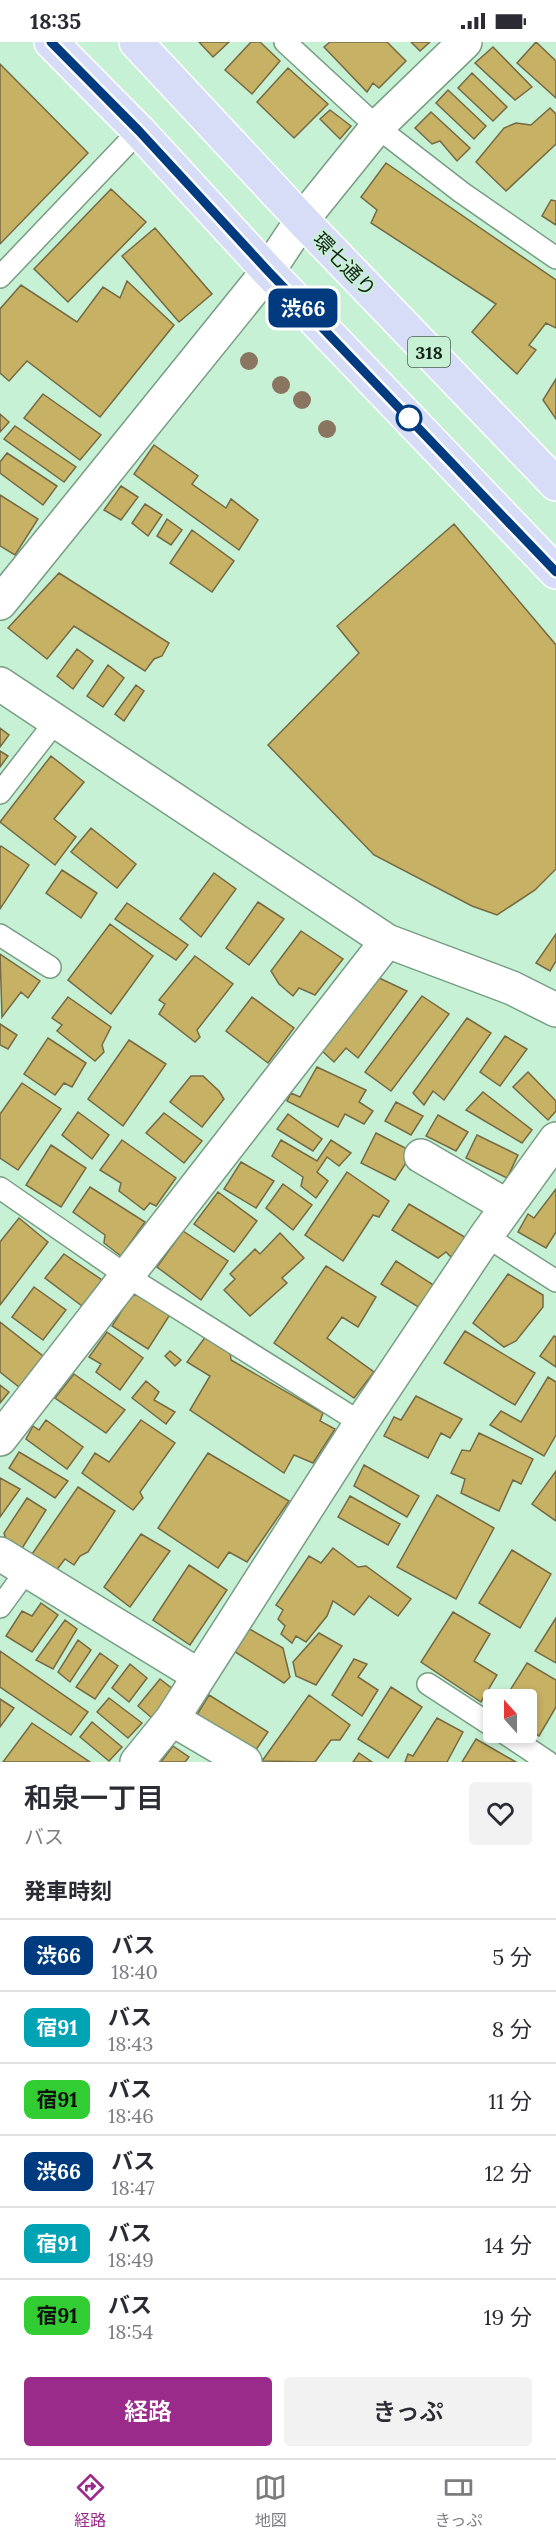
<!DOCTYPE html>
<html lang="ja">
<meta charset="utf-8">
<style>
body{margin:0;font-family:Lora,"Noto Sans JP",serif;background:#f2f2f3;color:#2b2b33;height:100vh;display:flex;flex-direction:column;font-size:22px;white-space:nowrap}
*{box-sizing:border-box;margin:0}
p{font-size:20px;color:#7c7c81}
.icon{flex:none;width:33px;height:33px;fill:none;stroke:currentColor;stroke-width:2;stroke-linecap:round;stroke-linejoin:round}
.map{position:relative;height:1720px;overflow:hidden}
.drawer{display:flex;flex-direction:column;background:#fff;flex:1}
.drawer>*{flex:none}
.badge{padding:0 12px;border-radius:9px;font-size:21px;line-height:39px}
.needle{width:39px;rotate:339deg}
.controls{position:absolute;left:483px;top:1647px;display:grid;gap:12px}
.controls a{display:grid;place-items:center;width:54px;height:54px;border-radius:6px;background:#fff;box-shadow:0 3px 9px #0003;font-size:30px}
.map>.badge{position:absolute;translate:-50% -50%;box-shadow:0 0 0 3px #fff}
h2{padding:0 24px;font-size:22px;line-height:54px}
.round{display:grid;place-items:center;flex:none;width:63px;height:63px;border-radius:6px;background:#f2f2f3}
.head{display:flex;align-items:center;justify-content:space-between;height:102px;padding:0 24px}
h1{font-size:28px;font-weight:600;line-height:45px}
.button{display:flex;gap:12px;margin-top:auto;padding:12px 24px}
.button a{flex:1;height:69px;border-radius:6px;background:#9a2b8a;color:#fff;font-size:24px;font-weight:600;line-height:69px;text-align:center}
.button a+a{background:#f2f2f3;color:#2b2b33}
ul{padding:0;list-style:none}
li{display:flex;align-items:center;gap:18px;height:72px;padding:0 24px;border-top:2px solid #e1e1e2}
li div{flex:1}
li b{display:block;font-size:22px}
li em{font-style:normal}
li .badge{min-width:66px;font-weight:700;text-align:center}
.status{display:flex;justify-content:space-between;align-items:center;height:42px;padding:0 30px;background:#fff;direction:ltr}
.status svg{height:16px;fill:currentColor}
.dock{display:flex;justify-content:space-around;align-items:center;height:84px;border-top:2px solid #e1e1e2;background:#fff;font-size:16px;color:#7c7c81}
.dock a{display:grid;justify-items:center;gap:3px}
.dock .on{color:#9a2b8a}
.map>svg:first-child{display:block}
</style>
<div class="status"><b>18:35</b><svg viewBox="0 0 49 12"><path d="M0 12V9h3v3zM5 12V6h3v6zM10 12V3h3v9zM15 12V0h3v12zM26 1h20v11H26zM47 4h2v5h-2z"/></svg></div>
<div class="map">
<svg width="556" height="1720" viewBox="0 0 556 1720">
<rect width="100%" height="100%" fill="#c7f1d4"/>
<!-- building -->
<path fill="#c6b164" stroke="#756a43" stroke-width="1.5" d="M199 0H229L213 15Z
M251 0H260L280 19 252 52 225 28Z
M330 0H387L406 19 379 46 373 41 367 50 324 5Z
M411 0H430L420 9Z
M536 0 556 19V56L517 21Z
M493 5 532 45 515 58 475 21Z
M0 22 88 111 0 202Z
M288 26 328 62 294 96 257 60Z
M472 31 507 65 493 79 458 46Z
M448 48 486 84 474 97 436 61Z
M550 66 556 72V102L506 149 476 120 504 86 516 81 531 83Z
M330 68 351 84 340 97 320 77Z
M431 70 470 106 457 119 440 99 432 102 415 86Z
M386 121 556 238V286L546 281 529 303 536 308 517 332 472 290 496 262 371 181 377 168 361 155Z
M111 147 146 180 68 260 34 227Z
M551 158 556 159V183L542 174Z
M155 186 212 252 179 280 122 214Z
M127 239 174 283 100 375 27 319 9 339 0 331V267L21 243 77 280 103 245 120 256Z
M556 337V377L543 358Z
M43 352 101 393 80 418 24 376Z
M0 372 9 380 0 390Z
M15 384 76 425 64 440 4 397Z
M154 403 198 434 192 442 226 466 231 457 258 478 239 508 134 432Z
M7 411 57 444 43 463 0 431V420Z
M121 444 138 455 121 478 104 468Z
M0 453 38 477 15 513 0 504Z
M145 462 162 473 148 494 132 481Z
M167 477 182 488 171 503 157 494Z
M454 482 556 603V827L535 848 497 873 472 864 374 813 268 703 359 611 337 584Z
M192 488 234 519 212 550 170 521Z
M59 531 169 601 162 614 154 617 145 629 74 584 47 617 8 586Z
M77 607 93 619 73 647 57 634Z
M108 623 124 636 103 665 87 654Z
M136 643 144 649 124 679 115 672Z
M0 686 9 693 0 705Z
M0 709 8 714 0 725Z
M51 714 84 740 54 777 76 795 55 823 0 780Z
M91 786 136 822 117 846 71 810Z
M1 804 29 823 0 867V806Z
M62 828 97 851 81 876 46 851Z
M214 831 236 847 201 895 180 877Z
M258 860 284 877 249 923 226 906Z
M127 861 188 903 176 918 115 877Z
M110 882 153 914 111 972 68 938Z
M301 889 343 917 315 953 299 946 293 954 279 942 271 929Z
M556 892V919L550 929 536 921Z
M0 912 40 939 28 956 21 950 2 975Z
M195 914 233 942 197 988 200 995 195 1000 159 972 165 962 159 958Z
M377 935 407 949 358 1016 346 1006 334 1020 321 1008Z
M422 954 449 972 391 1049 365 1030Z
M68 955 111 985 102 1003 104 1010 95 1019 57 989 62 983 52 976Z
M252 955 294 986 268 1021 226 989Z
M467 976 491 991 444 1058 433 1049 424 1063 413 1051Z
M0 982 17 993 8 1007 0 1003Z
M505 994 527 1007 500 1044 480 1030Z
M48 996 86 1021 72 1045 64 1041 55 1053 24 1032Z
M129 998 166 1022 123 1084 88 1057Z
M317 1025 366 1048 359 1060 373 1069 364 1082 345 1072 338 1085 287 1059 291 1051 300 1055Z
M528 1030 556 1059V1069L548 1078 513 1045Z
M191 1034H203L219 1049 224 1057 202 1085 170 1060Z
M22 1041 61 1067 18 1128 0 1116V1072Z
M483 1050 532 1088 522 1101 466 1068Z
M396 1060 423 1074 411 1093 385 1079Z
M78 1070 109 1093 92 1117 62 1093Z
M164 1071 202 1099 184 1121 146 1091Z
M288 1072 322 1097 313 1109 277 1087Z
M438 1073 468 1090 456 1109 426 1094Z
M376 1091 413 1110 395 1138 361 1121Z
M477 1093 518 1113 507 1136 466 1116Z
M122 1098 176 1136 156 1164 150 1161 144 1168 119 1149 121 1141 100 1128Z
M281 1098 317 1119 331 1098 351 1111 339 1124 327 1115 317 1130 328 1139 316 1156 301 1144 303 1135 272 1114Z
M51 1103 86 1126 61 1165 26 1143Z
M241 1120 274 1139 256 1166 224 1147Z
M347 1130 389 1159 379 1175 373 1173 343 1219 305 1193Z
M283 1142 312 1163 293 1188 266 1166Z
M90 1145 145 1180 121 1214 104 1201 105 1193 73 1170Z
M556 1147V1190L546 1206 518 1190 528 1172 534 1176Z
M218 1150 257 1179 234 1210 194 1182Z
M409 1162 468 1197 453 1217 446 1210 438 1216 392 1188Z
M19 1176 48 1200 0 1263V1200Z
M183 1189 228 1219 201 1258 157 1225Z
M280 1191 304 1216 282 1236 287 1241 250 1274 224 1248 235 1237 230 1232 255 1207 260 1212Z
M64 1212 102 1238 82 1264 45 1236Z
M396 1219 435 1244 420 1266 381 1242Z
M326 1224 376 1255 358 1285 342 1275 327 1296 374 1330 354 1356 274 1301Z
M508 1232 543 1253V1265L516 1299 504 1305 473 1281Z
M34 1245 66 1268 43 1298 12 1275Z
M142 1252 171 1271 148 1307 112 1284 131 1254Z
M0 1280 43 1314 19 1345 0 1330Z
M465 1289 535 1331 515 1363 444 1321Z
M107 1290 143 1316 120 1348 96 1330 101 1322 89 1315Z
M206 1294 230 1310 231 1318 323 1371 320 1379 335 1387 313 1421 294 1413 284 1431 190 1368 210 1334 187 1320Z
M554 1294 556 1295V1325L540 1314Z
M170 1309 181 1318 175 1324 165 1314Z
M74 1332 125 1368 106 1391 55 1356Z
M548 1335 556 1340V1393L544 1414 490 1383 501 1369 521 1380Z
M146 1339 159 1350 154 1358 175 1370 166 1382 132 1356Z
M0 1343 9 1350 0 1361Z
M416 1354 462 1377 450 1396 441 1391 428 1416 384 1394 394 1375 401 1378Z
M46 1378 83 1405 67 1427 26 1397 33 1384 39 1388Z
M141 1378 175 1401 140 1450 143 1456 133 1468 82 1431 95 1411 109 1420Z
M479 1391 533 1417 521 1442 513 1438 499 1469 461 1451 465 1437 451 1431 462 1408 470 1409Z
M19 1410 68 1439 55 1456 9 1426Z
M208 1411 289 1459 247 1520 229 1510 218 1526 158 1486Z
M364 1423 419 1454 407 1475 354 1444Z
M556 1429V1479L532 1462Z
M0 1436 20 1447 0 1475Z
M78 1445 115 1469 88 1510 80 1514 74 1523 65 1517 55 1530 30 1515Z
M437 1453 494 1486 456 1557 397 1525Z
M350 1454 400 1482 388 1503 338 1475Z
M27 1456 46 1468 21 1508 6 1498 4 1491Z
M141 1492 170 1509 130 1565 104 1545Z
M333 1506 358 1525 366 1524 411 1557 398 1574 369 1554 354 1573 333 1559 327 1574 306 1600 296 1594 292 1601 281 1592 285 1584 278 1577 283 1568 276 1563 309 1514 321 1521Z
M512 1508 551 1532 520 1586 479 1561Z
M189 1523 227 1548 190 1603 153 1578Z
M41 1561 58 1573 32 1610 6 1594 22 1569 32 1574Z
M453 1570 490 1592 474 1619 497 1633 481 1660 421 1620Z
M556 1576V1621L535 1609Z
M65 1578 77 1587 53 1627 36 1618Z
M246 1585 283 1606 290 1635 284 1641 232 1608Z
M319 1591 342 1604 316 1643 296 1634 293 1620Z
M78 1598 91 1608 70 1640 58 1630Z
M0 1609 88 1670 71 1693 0 1645Z
M100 1611 118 1624 95 1657 76 1645Z
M354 1617 367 1622 358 1635 378 1648 362 1674 332 1653Z
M527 1621 556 1638V1665L539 1694 526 1686V1658H504Z
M130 1622 147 1636 129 1660 112 1646Z
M160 1637 174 1648 152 1676 138 1664Z
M391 1645 422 1665 388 1716 358 1697Z
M209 1653 268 1690 251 1715 203 1686 198 1671Z
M309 1653 350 1683 340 1698H331L315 1720 262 1719Z
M109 1656 142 1681 128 1696 97 1670Z
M0 1657 14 1666 0 1685Z
M437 1676 463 1690 447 1720H405L408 1712 413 1714Z
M92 1680 122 1705 109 1719 80 1695Z
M32 1681 90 1720H3Z
M476 1697 516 1720H462Z
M173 1704 189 1715 185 1720H161Z
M359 1711 372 1720H353Z"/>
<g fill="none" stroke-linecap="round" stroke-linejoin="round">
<!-- service casing -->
<g stroke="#779d83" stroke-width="24">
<path id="service" d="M285 0 377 85 461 150 556 216
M0 235 139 89
M0 751 56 679
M0 893 50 925
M0 1146 127 1234 361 1381
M486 1194 556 1239
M0 1565 27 1528
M428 1642 494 1685
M503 1690 548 1720"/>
</g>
<!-- minor casing -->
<g stroke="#779d83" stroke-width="36">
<path id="minor" d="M0 561 268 229 302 178 377 85 465 0
M0 642 387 899 512 946 556 968
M421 1114 507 1164
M0 1397 387 899
M0 1512 198 1633
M172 1677 245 1720
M137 1720 172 1677 361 1381 486 1194 556 1097"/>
</g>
<!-- primary casing -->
<g stroke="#fff" stroke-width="36">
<path id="primary" d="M51 0 139 89 268 229 556 530
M136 0 302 178 556 442"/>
</g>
<!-- service -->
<use href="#service" stroke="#fff" stroke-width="21"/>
<!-- minor -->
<use href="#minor" stroke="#fff" stroke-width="33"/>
<!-- primary -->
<use href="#primary" stroke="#d7ddf7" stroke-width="33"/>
</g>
<!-- trees -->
<g fill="#897560">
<circle cx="249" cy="319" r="9"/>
<circle cx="281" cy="343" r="9"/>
<circle cx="302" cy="358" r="9"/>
<circle cx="327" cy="387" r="9"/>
</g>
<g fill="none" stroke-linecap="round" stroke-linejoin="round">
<!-- line casing -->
<g stroke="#fff" stroke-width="14">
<path id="line" d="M51 0 139 89 268 229 556 530"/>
</g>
<!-- line -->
<use href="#line" stroke="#003b80" stroke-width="9"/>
</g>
<!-- markers -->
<circle fill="#fff" stroke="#003b80" stroke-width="3" cx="409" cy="376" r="12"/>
<g text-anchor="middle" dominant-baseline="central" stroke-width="4.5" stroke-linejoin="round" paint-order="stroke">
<!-- shield labels -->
<rect fill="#c7f1d4" stroke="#4a6151" stroke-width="1.5" x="408" y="295" width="42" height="30" rx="4.5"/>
<g font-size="18" font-weight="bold" fill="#142319">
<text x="429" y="310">318</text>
</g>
<!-- street labels -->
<g font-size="20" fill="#142319" stroke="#c7f1d4">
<text transform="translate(345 222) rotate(46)">環七通り</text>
</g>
</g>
</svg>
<div class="controls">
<a><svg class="needle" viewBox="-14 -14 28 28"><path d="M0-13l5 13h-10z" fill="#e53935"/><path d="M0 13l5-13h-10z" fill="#7c7c81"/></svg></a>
</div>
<b class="badge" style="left:303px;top:266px;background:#003b80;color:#fff">渋66</b>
</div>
<section class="drawer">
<div class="head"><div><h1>和泉一丁目</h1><p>バス</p></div><a class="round"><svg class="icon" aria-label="heart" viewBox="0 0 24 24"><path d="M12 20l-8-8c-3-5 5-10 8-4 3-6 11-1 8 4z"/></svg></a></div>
<h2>発車時刻</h2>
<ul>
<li><span class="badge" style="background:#003b80;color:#fff">渋66</span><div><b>バス</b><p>18:40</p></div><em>5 分</em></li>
<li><span class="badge" style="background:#00a3b4;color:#fff">宿91</span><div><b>バス</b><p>18:43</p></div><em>8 分</em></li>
<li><span class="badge" style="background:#32cd32;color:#111">宿91</span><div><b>バス</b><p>18:46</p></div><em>11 分</em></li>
<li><span class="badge" style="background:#003b80;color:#fff">渋66</span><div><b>バス</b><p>18:47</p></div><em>12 分</em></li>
<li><span class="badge" style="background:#00a3b4;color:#fff">宿91</span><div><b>バス</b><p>18:49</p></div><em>14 分</em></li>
<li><span class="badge" style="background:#32cd32;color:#111">宿91</span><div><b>バス</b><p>18:54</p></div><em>19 分</em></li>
</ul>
<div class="button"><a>経路</a><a>きっぷ</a></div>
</section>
<nav class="dock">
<a class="on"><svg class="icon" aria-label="directions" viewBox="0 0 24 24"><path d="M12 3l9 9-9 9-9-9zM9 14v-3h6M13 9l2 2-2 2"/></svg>経路</a>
<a><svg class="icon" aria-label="map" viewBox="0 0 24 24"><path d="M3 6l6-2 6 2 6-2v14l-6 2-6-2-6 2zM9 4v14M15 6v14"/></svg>地図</a>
<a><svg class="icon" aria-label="tickets" viewBox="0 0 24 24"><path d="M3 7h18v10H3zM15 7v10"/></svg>きっぷ</a>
</nav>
